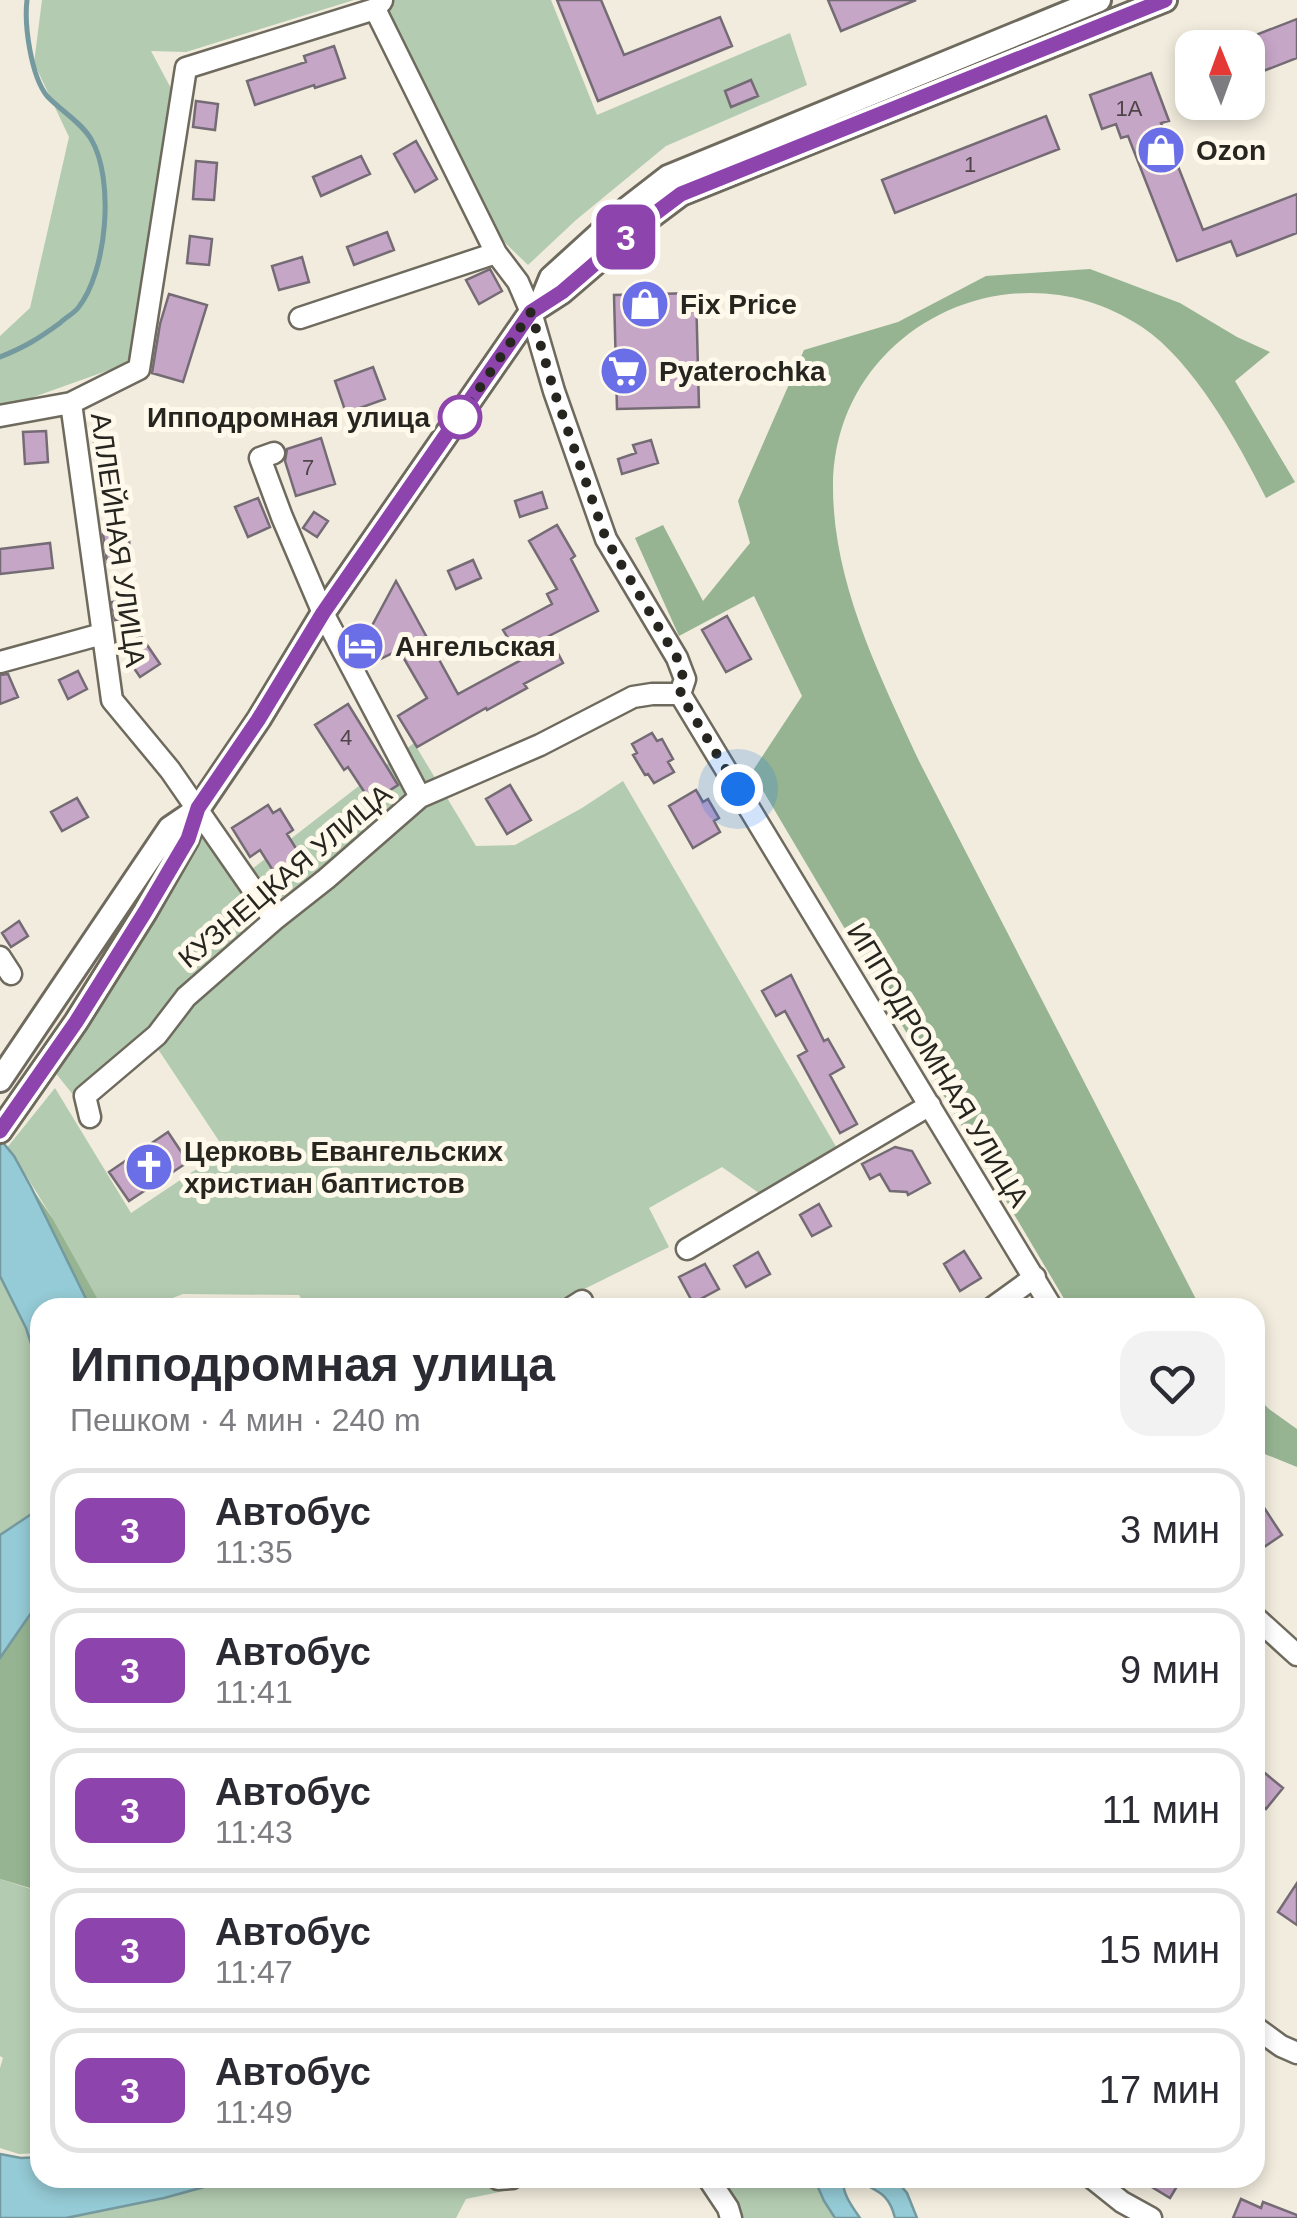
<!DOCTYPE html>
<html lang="ru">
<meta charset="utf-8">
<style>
body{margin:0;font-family:Helvetica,sans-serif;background:#f2f2f3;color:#2b2b33;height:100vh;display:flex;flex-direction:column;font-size:38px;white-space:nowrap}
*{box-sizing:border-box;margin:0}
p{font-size:32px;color:#7c7c81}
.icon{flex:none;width:55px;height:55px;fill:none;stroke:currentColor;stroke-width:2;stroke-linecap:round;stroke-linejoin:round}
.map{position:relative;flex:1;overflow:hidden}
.sheet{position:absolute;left:30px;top:1298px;width:1235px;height:890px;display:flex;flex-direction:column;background:#fff;border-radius:30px;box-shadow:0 5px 15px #0003}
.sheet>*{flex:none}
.badge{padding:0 20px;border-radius:15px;font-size:35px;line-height:65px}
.needle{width:65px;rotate:359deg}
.fabs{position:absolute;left:1175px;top:30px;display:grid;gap:20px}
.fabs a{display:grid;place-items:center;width:90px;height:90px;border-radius:20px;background:#fff;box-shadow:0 5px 15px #0003;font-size:50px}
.you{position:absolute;width:50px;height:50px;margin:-25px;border:8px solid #fff;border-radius:50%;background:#1a73e8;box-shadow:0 0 0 15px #1a73e833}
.map>.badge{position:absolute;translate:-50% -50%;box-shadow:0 0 0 5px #fff}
.round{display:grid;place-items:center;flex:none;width:105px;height:105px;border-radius:30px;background:#f2f2f3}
.head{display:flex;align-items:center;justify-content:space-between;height:170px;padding:0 40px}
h1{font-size:48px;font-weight:800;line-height:75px}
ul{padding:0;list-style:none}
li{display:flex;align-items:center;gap:30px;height:125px;margin:0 20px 15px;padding:0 20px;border:5px solid #e1e1e2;border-radius:30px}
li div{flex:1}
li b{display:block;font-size:38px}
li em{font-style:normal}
li .badge{min-width:110px;font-weight:700;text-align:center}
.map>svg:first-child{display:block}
</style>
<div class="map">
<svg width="1297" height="2218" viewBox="0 0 1297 2218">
<rect width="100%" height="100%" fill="#f1ecdd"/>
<!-- green -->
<path fill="#b3cbb0" d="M42 0H354L186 52 151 51 174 94 130 359 115 368 0 409V336L30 308 69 137 34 63Z
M393 0H551L597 115 790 33 807 85 666 146 576 220 528 265 498 236 383 11Z
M414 743 476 846 515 845 582 808 623 781 838 1150 759 1193 722 1167 649 1208 669 1247 548 1307 307 1308 299 1295 183 1294 149 1307 102 1308 53 1219 14 1156 6 1149 55 1088 131 1213 225 1150 146 1031 74 1096 54 1071 205 830 243 876Z
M0 1276C15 1301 29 1328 35 1356 46 1404 40 1457 40 1506L39 1509 0 1535Z
M0 1879 40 1892V2153L19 2154 0 2148V2068L3 2058 0 2056Z
M237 2178H565L466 2199 456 2218H66L164 2198Z
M714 2178H814L824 2201 835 2218H738Z"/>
<!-- forest -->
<path fill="#96b492" d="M1090 269 1180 303 1237 337 1270 352 1235 381 1295 482 1266 498C1238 442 1194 362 1142 327 1012 240 833 329 833 487 833 584 880 676 919 761L1200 1307H1069L752 772 802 696 754 596 679 636 635 538 663 525 703 601 750 543 738 501 804 350 898 322 986 276Z
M31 1187 53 1219 102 1307H90Z
M1255 1395 1269 1409 1297 1429V1467L1255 1450Z
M40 1600V1891L0 1879V1658Z"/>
<!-- water -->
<path fill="#95cbd6" stroke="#74999f" stroke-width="2.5" d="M0 1139 14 1156 31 1187 90 1307 40 1308V1391L35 1356 26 1328 0 1276Z
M40 1506V1600L0 1658V1535L39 1509Z
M0 2154 21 2158 40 2157V2178H237L164 2198 66 2218H0Z
M814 2178H843C842 2193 851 2205 860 2218H835L824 2201Z
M855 2178H894L907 2193 917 2218H895C888 2190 876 2193 855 2178Z"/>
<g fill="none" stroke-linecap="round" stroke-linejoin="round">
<!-- stream -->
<path stroke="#74999f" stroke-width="5" d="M0 357C25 347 38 339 60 323 65 318 73 314 78 308 107 272 115 179 91 139 81 122 60 110 47 96 31 76 24 25 27 0"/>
</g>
<!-- building -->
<path fill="#c6a6c7" stroke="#746b75" stroke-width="2.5" d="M557 0H601L624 55 720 17 732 46 598 101Z
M828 0H916L841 31Z
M1297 19V58L1248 77V38Z
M334 46 345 78 315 88 314 85 255 105 247 81 306 62 304 56Z
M1151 73 1169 121 1161 123 1203 230 1297 194V233L1237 256 1231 241 1177 261 1128 136 1121 138 1116 124 1102 129 1090 95Z
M751 80 758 96 731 107 725 91Z
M196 101 218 104 215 130 193 127Z
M1046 116 1059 149 895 213 882 180Z
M416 141 437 179 415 192 394 154Z
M361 156 370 174 321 196 313 177Z
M196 161 217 163 214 200 193 199Z
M387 232 394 250 354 265 347 247Z
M190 236 212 239 209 265 187 263Z
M302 257 309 282 279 290 272 266Z
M490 269 502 291 479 304 466 280Z
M696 293 699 407 617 409 614 295Z
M169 294 207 305 183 382 152 373 160 324Z
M373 367 385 399 346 413 335 381Z
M46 431 48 462 25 464 23 432Z
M321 438 335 484 296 496 285 461 287 449Z
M115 439 120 472 100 475 94 442Z
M651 440 658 463 622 474 618 459 636 453 633 445Z
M542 492 547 508 520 517 515 501Z
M258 498 270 527 248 537 235 507Z
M314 512 328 521 317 537 303 528Z
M557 525 575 556 571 559 598 611 549 636 563 663 524 684 527 688 487 710 486 708 417 747 398 716 427 698 399 650 366 666 353 641 368 633 396 581 458 694 521 660 503 630 552 604 547 594 557 589 529 541Z
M128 531 131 559 107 562 103 534Z
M50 543 53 568 0 574V549Z
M473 560 481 578 456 589 448 571Z
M136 599 138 617 115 620 112 602Z
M727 616 751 659 726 672 702 630Z
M141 636 160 664 140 677 121 649Z
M78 671 87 689 68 699 59 680Z
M8 674 18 697 0 704V675Z
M348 704 398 785 371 802 348 767 344 770 315 725Z
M652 733 657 741 662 739 673 759 668 762 674 772 654 783 648 774 645 775 633 755 637 753 632 744Z
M510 785 531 820 507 834 486 799Z
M696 790 703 802 708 799 719 818 714 821 720 832 693 848 669 806Z
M77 798 88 817 62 831 51 812Z
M268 805 273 813 280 809 293 830 287 834 307 866 281 883 260 850 250 857 232 828Z
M19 921 28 936 11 947 2 933Z
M791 975 824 1041 828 1039 844 1067 830 1075 857 1124 840 1133 798 1056 807 1051 785 1011 776 1016 762 991Z
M168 1132 188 1162 129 1201 109 1172Z
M895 1147 912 1151 930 1183 908 1195 907 1192 890 1191 880 1174 870 1179 862 1164Z
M819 1204 831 1226 812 1236 800 1215Z
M964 1251 981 1278 960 1291 944 1264Z
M758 1252 770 1274 746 1287 734 1266Z
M705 1264 719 1289 693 1303 679 1277Z
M1255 1494 1282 1535 1255 1553Z
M1255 1765 1283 1788 1266 1809 1255 1800Z
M1297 1883V1925L1278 1912Z
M1137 2178H1182L1170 2198Z
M1241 2199 1261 2208 1263 2202 1297 2215V2218H1233Z"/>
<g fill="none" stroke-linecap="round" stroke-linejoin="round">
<!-- minor casing -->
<g stroke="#6e6a5d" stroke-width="25">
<path id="minor" d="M375 9 496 253 518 282 531 312 554 391 606 539 677 658 685 679 680 694 1052 1308
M300 318 496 253
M0 416 71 403
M274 453 260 458 282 517 323 613 420 797
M0 662 102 634
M274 920 170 770 112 700 71 403 139 369 186 68 375 9 382 1
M0 957 11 974
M90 1117 85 1096 157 1035 186 997 274 920 326 879 420 797 540 745 633 697 652 694H680
M687 1249 930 1105
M571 1308 582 1301
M992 1308 1035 1277
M1255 1617 1297 1655
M1255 2027 1281 2046 1297 2053
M708 2178 728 2208 731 2218
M1092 2178 1122 2202 1151 2218
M498 2179 512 2178"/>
</g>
<!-- tertiary casing -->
<g stroke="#6e6a5d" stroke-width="28">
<path id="tertiary" d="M540 305 551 278 628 208 668 177 1099 0
M0 1080 170 828 198 809
M0 1131 76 1022 145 912 187 839 198 809 259 719 323 613 531 312 562 292 641 224 681 194 1165 0"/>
</g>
<!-- minor -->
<use href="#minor" stroke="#fff" stroke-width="20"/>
<!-- tertiary -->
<use href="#tertiary" stroke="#fff" stroke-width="22"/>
</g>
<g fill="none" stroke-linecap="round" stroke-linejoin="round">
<!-- line casing -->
<g stroke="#fff" stroke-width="22">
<path id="line" d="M0 1131 76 1022 145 912 188 839 198 808 258 720 323 613 531 312 562 292 641 224 681 194 1165 0"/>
</g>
<!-- line -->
<use href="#line" stroke="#8e44ad" stroke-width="15"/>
<!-- walk -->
<path stroke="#27251f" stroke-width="10" stroke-dasharray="0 18" d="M460 417 531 312 554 391 606 539 677 658 684 680 680 694 738 789"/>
</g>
<!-- icons -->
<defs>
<g id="shop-disc" transform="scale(2.5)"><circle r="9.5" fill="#6a6ee7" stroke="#fef9eb"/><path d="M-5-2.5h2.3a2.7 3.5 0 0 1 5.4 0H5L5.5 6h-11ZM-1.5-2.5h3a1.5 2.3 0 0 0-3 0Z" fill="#fff"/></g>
<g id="supermarket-disc" transform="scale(2.5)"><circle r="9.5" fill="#6a6ee7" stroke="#fef9eb"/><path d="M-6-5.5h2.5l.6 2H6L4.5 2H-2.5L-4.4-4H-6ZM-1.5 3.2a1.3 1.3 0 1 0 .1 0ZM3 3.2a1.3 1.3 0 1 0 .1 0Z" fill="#fff"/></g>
<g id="hotel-disc" transform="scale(2.5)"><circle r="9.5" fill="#6a6ee7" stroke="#fef9eb"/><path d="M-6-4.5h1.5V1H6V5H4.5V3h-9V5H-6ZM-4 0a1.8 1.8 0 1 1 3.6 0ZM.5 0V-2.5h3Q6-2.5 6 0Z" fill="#fff"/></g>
<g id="church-disc" transform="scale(2.5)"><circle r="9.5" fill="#6a6ee7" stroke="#fef9eb"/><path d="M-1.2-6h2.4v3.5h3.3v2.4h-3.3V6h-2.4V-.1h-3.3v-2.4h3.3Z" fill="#fff"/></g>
</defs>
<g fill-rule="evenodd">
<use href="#shop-disc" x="1161" y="150"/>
<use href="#shop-disc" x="645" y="304"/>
<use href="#supermarket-disc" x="624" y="371"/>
<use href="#hotel-disc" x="360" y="646"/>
<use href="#church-disc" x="149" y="1167"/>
</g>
<!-- markers -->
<circle fill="#fff" stroke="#8e44ad" stroke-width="5" cx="460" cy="417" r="20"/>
<g text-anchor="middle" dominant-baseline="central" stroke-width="10" stroke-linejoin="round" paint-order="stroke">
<!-- number labels -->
<g font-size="22" fill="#4f4549">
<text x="1129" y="108">1А</text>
<text x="970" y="164">1</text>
<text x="308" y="467">7</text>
<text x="346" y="737">4</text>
</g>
<!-- poi labels -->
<g font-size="28" font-weight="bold" fill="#27251f" stroke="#fef9eb" text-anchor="start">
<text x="1196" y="150">Ozon</text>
<text x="680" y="304">Fix Price</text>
<text x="659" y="371">Pyaterochka</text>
<text x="395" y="646">Ангельская</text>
<text x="184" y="1151">Церковь Евангельских<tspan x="184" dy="32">христиан баптистов</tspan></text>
</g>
<!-- stop labels -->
<g font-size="28" font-weight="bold" fill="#27251f" stroke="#fef9eb" text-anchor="end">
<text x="430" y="417">Ипподромная улица</text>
</g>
<!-- street labels -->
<g font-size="28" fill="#27251f" stroke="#fef9eb">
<text transform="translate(118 540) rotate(82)">АЛЛЕЙНАЯ УЛИЦА</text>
<text transform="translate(285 876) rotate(-40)">КУЗНЕЦКАЯ УЛИЦА</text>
<text transform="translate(938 1065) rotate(59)">ИППОДРОМНАЯ УЛИЦА</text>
</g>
</g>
</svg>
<div class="fabs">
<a><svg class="needle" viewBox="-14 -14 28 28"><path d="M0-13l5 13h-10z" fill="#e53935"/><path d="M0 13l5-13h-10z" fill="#7c7c81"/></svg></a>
</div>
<div class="you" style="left:738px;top:789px"></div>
<b class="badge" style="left:626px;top:237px;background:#8e44ad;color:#fff">3</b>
<section class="sheet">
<div class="head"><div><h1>Ипподромная улица</h1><p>Пешком · 4 мин · 240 m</p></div><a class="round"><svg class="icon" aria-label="heart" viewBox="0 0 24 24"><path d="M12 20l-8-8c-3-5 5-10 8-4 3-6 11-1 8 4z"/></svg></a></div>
<ul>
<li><span class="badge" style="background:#8e44ad;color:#fff">3</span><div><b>Автобус</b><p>11:35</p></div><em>3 мин</em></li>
<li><span class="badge" style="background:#8e44ad;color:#fff">3</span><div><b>Автобус</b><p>11:41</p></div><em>9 мин</em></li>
<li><span class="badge" style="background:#8e44ad;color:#fff">3</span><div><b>Автобус</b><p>11:43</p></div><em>11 мин</em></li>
<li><span class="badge" style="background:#8e44ad;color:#fff">3</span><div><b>Автобус</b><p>11:47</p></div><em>15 мин</em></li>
<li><span class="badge" style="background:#8e44ad;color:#fff">3</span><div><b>Автобус</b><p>11:49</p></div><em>17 мин</em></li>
</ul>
</section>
</div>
